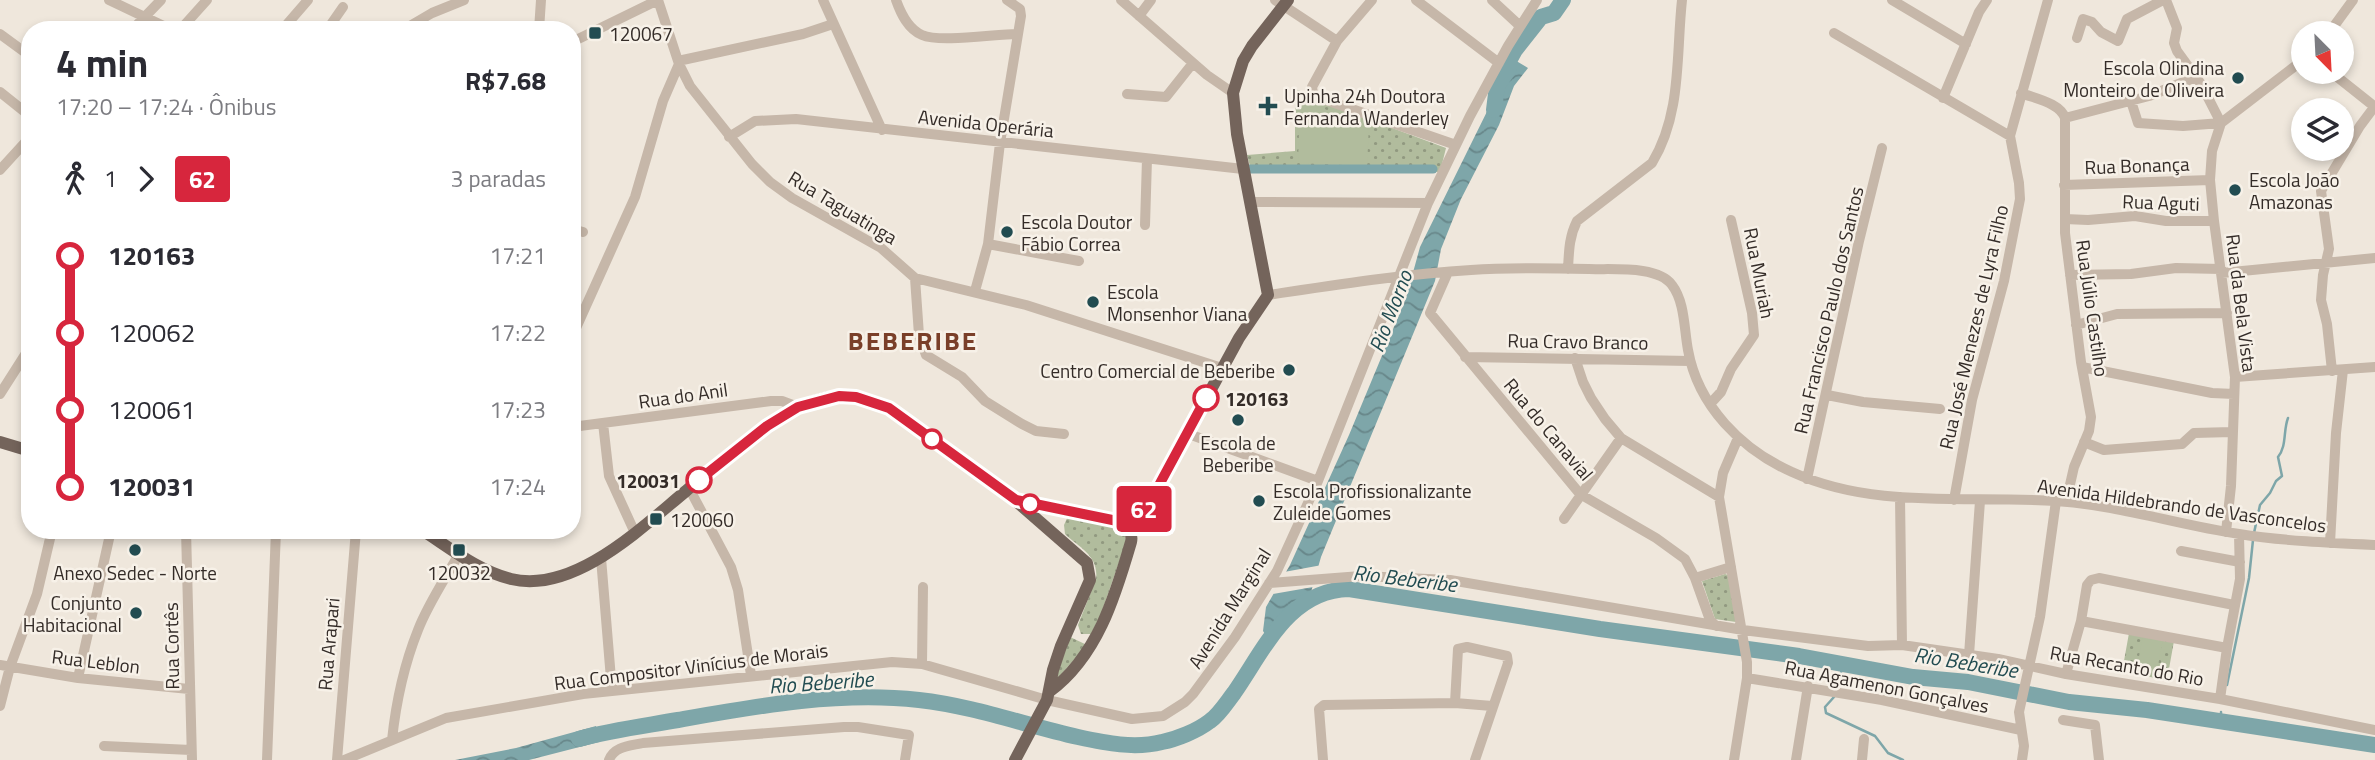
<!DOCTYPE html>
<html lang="pt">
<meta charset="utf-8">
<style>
body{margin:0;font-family:"Titillium Web",sans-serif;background:#f2f2f3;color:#2b2b33;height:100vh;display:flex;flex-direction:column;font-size:26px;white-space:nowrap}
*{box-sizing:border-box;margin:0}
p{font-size:23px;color:#7c7c81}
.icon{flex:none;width:38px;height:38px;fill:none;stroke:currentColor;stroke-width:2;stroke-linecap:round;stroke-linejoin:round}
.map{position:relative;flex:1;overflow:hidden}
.sheet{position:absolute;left:21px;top:21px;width:560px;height:518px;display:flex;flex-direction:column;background:#fff;border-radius:28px;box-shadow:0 4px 10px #0003}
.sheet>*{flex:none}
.badge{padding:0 14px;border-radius:5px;font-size:24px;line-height:46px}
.needle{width:46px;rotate:156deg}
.controls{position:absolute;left:2291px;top:21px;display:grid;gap:14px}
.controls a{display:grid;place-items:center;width:63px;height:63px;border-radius:50%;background:#fff;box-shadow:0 4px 10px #0003;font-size:35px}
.map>.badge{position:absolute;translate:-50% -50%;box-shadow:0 0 0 4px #fff}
.legs{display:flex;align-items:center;gap:10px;height:77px;padding:0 35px;font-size:23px}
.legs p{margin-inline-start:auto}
.overview{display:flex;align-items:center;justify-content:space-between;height:119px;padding:0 35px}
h1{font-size:38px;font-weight:700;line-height:52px}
ul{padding:0 35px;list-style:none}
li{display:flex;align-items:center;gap:24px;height:77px;font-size:26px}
li i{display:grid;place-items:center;width:10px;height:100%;margin:0 9px;background:currentColor}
li i::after{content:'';width:18px;height:18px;margin:-9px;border:5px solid;border-radius:50%;background:#fff}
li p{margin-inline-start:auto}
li:first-child i{background:linear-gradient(#0000 50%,currentColor 0)}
li:last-child i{background:linear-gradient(currentColor 50%,#0000 0)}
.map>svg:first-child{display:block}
</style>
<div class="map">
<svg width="2375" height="760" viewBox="0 0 2375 760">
<defs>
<pattern id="park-dots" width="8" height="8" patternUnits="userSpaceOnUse" patternTransform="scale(1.75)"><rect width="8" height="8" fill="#b1bc9d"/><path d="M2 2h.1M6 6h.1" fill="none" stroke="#919980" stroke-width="1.8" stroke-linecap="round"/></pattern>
<pattern id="water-waves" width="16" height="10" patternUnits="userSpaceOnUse" patternTransform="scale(1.75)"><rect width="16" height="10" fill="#7ea6a9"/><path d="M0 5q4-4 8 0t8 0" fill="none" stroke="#68878a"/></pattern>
</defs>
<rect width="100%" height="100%" fill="#efe7dc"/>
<!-- park -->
<path fill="url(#park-dots)" d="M1295 89 1312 95 1317 100 1446 148 1440 172 1251 170 1247 155 1295 151Z
M1068 516 1118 525 1125 534 1126 542 1101 614 1091 634H1081L1078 625 1096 579C1099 556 1080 548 1065 534L1064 525Z
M1725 574 1728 575 1736 622 1715 619 1702 581Z
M2129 633 2174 641 2167 680 2122 672Z
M1070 637 1087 645 1055 681Z"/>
<!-- pitch -->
<path fill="#b1bc9d" d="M1300 101 1369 124 1367 166 1298 163Z
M2143 635 2163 639 2156 676 2136 673Z"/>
<!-- water -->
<path fill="url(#water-waves)" d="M1513 59 1528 68 1514 86 1499 125 1461 199 1441 249 1435 281 1321 557 1311 592 1292 603 1265 634 1263 631 1266 607 1290 565 1349 435 1406 298 1420 247Z
M596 726 599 742 529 760H455L516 748Z"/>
<!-- pier -->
<path fill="#efe7dc" d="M1322 565 1313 587 1273 594 1284 572Z"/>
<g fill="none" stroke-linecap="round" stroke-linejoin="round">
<!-- stream -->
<path stroke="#7ea6a9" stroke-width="2.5" d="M2254 533 2260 505 2270 493 2276 481 2282 476 2278 457C2287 446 2283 431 2288 418
M2227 685 2249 578 2253 540
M1836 690 1843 665
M1834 697 1825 707 1826 713 1875 736 1888 753 1903 760
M2221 712V722"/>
<!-- canal -->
<path stroke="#7ea6a9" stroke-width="9" d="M1250 169H1433"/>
<!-- river -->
<path stroke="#7ea6a9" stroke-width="16" d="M1494 110 1497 86 1509 69V61L1515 50 1541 17 1554 13 1563 0
M579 739C612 730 644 726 678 720 757 706 838 691 919 700 973 706 1025 725 1078 737 1106 743 1134 749 1162 742 1177 739 1197 731 1210 721 1219 715 1227 702 1234 693 1264 650 1289 590 1349 589L1600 629 1799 656 1913 677 1968 682 2069 702 2147 710 2375 745"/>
<!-- minor -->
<path stroke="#c6b7a9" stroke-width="10" d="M109 0 172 30
M658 0 679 64 690 86 752 164 770 182 792 198 881 248 915 278 1026 305 1222 368
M823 0 882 130
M896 0C901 14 908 29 922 35 940 43 995 34 1017 34
M1121 0 1207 75 1233 93
M1275 0 1337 41
M1372 0 1337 41 1312 87 1313 93 1317 97 1456 145
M1416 0 1499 63
M1492 0 1520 26
M1892 0 1966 44
M2166 0 2177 28 2174 43 2177 51 2201 84 2221 123
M1139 16 1151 0
M132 30 161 0
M180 30 207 0
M282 30 308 0
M327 30 343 7
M403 30 432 13 464 0
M539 30 541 0
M1834 33 2010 136
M2329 33 2353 0
M0 34 30 56
M2077 38 2083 19 2092 22 2101 32 2118 41 2127 19 2163 0
M572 42 658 0
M678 61 803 34 833 24
M2331 72 2375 107
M0 92 30 116
M2021 93C2036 99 2060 103 2065 118V233L2081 362 2091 417 2089 431 2074 467 2066 502
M1127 94 1166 97 1193 63
M1943 98 1979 12 1987 0
M2131 101 2138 123 2183 126 2221 123
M2065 118 2149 96 2196 77
M729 137 755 121 796 119 1243 169
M0 170 30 137
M2064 185 2210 180
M1250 202 1428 203
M2065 219 2088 220 2135 216 2166 221H2214
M1145 225 1147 159
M572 229 583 232
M988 244 1079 261
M1568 269C1569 251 1569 237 1577 221L1652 163C1682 114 1676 55 1682 0
M1448 272 1430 313 1580 494 1656 538 1685 559 1695 578 1710 620 1716 626
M2222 273 2375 258
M2070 275 2131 274 2176 268 2221 269
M915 278 919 335 926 355 962 377 985 401 1022 424 1036 431 1064 434
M975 291 988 244 1000 143 1021 16 1020 9 1007 0
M1268 295C1335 285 1404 274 1471 270 1511 267 1550 268 1589 269 1611 270 1658 265 1672 285 1685 302 1684 329 1688 350 1698 406 1742 450 1792 472 1875 510 1968 495 2056 501 2118 505 2178 525 2239 534 2284 541 2330 543 2375 545
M2076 325 2117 314 2227 313
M572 337 635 197 663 101 679 64
M1465 357 1690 361
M1575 358 1583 382 1591 398 1605 419 1621 438 1719 497
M2082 367 2212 393 2234 394
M2332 371 2327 324 2321 300 2323 275 2329 249 2321 191 2360 126 2375 106
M2235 377 2375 367
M0 394 30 347
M1827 395 1863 402 1940 409
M1710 404 1721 392 1731 369 1754 335 1752 313 1731 220
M603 423 609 476 635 533
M572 427 771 401H782L798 407
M1186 433 1318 481
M2084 442 2104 450 2182 444 2194 433 2232 432
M1807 479 1859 241 1882 148
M689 488 731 567 738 590 751 675
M1900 497 1902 645
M1954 500 1972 400 2004 281 2020 199 2019 183 2010 136 2048 0
M1564 519 1621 438
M186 530 192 760
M2226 532 2231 486 2235 377 2214 221 2210 180 2212 151 2221 123 2303 60
M2330 543 2336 433 2343 370
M2181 551 2240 562
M601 558 612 691
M1695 578 1731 567
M1269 583 1361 576 1450 580 1743 630 1868 646 1902 645 1998 659 2066 674 2220 699 2375 730
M2081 621 2227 648
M1969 655 1980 501
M922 664 923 587
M0 665 78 678 189 689
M2066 674 2081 621 2087 585 2091 580 2099 578 2234 605
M78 678 111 530
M1747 678 1882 700 2021 730
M2220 699 2227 648 2240 579 2239 534
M1455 703 1458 649 1467 647 1507 656 1508 663 1475 760
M0 706 10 667 37 594 52 530
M2063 720 2095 725 2099 760
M392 740C396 702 404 665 418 630 428 604 445 579 459 554
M104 746 191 750
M267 760 276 530
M337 760 356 530
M344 760 446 718 583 694 892 662 922 664 1047 700 1132 719 1163 716 1185 702 1193 694 1235 637 1277 571 1318 481 1428 203 1470 116 1508 46 1537 0
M609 760C614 746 630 746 643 743L844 727H858L909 735 905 760
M1323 760 1319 709 1324 705 1455 703 1492 706
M1734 760 1747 678V662L1719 497 1723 473 1738 438
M1796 760 1808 686
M1862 760 1864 739
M2022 760 2024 746 2019 712 2040 617 2056 501"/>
<!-- major -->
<path stroke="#74645b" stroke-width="12" d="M0 442 30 451
M1016 501 1122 522C1136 518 1142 511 1151 500L1239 338 1268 295 1237 134 1233 93 1243 61 1252 46 1288 0
M422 530C450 548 478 571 511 579 574 594 641 528 686 491 703 476 722 462 740 448 769 425 799 400 837 396 855 395 873 401 889 408L1016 501 1087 563 1090 580 1061 646 1053 670 1047 700 1015 760
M1049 692C1097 657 1115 597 1131 542 1133 533 1128 528 1122 522"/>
</g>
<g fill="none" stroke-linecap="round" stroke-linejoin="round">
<!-- line-1 casing -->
<g stroke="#fff" stroke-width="16">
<path id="line-1" d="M699 480 767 426 798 407 839 396 856 397 889 408 1016 500 1122 522C1136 518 1142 511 1151 500L1206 398"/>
</g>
<!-- line-1 -->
<use href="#line-1" stroke="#d7263d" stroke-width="10"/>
</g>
<!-- markers -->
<g fill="#224c51" stroke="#f7f1e8" stroke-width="2.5">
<rect x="588" y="26" width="14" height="14" rx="3.5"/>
<circle cx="2238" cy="78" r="7"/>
<path d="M1264.5 95.5h7v7h7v7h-7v7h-7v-7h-7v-7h7z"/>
<circle cx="2235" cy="190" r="7"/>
<circle cx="1007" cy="232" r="7"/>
<circle cx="1093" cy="302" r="7"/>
<circle cx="1289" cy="370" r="7"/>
<circle cx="1238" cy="420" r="7"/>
<circle cx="1259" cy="501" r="7"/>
<rect x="649" y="512" width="14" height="14" rx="3.5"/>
<circle cx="135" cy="550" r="7"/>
<rect x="452" y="543" width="14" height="14" rx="3.5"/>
<circle cx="136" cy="613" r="7"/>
</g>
<g fill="#fff" stroke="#d7263d" stroke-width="3.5">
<circle cx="1206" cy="398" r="12"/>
<circle cx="932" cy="439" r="9"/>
<circle cx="699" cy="480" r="12"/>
<circle cx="1030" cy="504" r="9"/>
</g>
<g text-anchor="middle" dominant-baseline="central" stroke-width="5" stroke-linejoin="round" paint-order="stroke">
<!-- poi labels -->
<g font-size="19" fill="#342c28" stroke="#f7f1e8" text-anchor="start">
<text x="609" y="33">120067</text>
<text x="2224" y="67" text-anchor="end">Escola Olindina<tspan x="2224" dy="22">Monteiro de Oliveira</tspan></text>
<text x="1284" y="95">Upinha 24h Doutora<tspan x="1284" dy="22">Fernanda Wanderley</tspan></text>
<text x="2249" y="179">Escola João<tspan x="2249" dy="22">Amazonas</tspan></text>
<text x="1021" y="221">Escola Doutor<tspan x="1021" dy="22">Fábio Correa</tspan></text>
<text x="1107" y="291">Escola<tspan x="1107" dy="22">Monsenhor Viana</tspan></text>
<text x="1275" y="370" text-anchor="end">Centro Comercial de Beberibe</text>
<text x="1238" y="442" text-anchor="middle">Escola de<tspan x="1238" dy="22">Beberibe</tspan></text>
<text x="1273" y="490">Escola Profissionalizante<tspan x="1273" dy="22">Zuleide Gomes</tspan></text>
<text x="670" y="519">120060</text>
<text x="135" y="572" text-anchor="middle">Anexo Sedec - Norte</text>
<text x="459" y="572" text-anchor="middle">120032</text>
<text x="122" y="602" text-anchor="end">Conjunto<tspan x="122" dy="22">Habitacional</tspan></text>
</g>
<!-- street labels -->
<g font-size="19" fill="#342c28" stroke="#f7f1e8">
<text transform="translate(986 123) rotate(6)">Avenida Operária</text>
<text transform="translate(2137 165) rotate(-2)">Rua Bonança</text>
<text transform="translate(2161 202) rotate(2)">Rua Aguti</text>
<text transform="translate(843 207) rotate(31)">Rua Taguatinga</text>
<text transform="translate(1760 273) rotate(79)">Rua Muriah</text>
<text transform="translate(2242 303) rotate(83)">Rua da Bela Vista</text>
<text transform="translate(2093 308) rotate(82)">Rua Júlio Castilho</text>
<text transform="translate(1828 310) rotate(-77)">Rua Francisco Paulo dos Santos</text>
<text transform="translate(1973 327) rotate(-77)">Rua José Menezes de Lyra Filho</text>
<text transform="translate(1578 341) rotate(1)">Rua Cravo Branco</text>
<text transform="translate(683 395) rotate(-8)">Rua do Anil</text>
<text transform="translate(1549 429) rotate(50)">Rua do Canavial</text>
<text transform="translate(2182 505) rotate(8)">Avenida Hildebrando de Vasconcelos</text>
<text transform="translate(1229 608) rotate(-58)">Avenida Marginal</text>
<text transform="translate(328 644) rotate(-85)">Rua Arapari</text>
<text transform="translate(171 646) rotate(-91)">Rua Cortês</text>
<text transform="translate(96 661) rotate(7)">Rua Leblon</text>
<text transform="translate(2127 665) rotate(10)">Rua Recanto do Rio</text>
<text transform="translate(691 666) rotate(-7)">Rua Compositor Vinícius de Morais</text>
<text transform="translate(1887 686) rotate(11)">Rua Agamenon Gonçalves</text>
</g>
<!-- stop labels -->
<g font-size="19" font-weight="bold" fill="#342c28" stroke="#f7f1e8" text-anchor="start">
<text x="1225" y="398">120163</text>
<text x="680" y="480" text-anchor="end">120031</text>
</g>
<!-- water labels -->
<g font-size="21" font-style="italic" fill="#224c51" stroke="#f7f1e8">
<text transform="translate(1390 311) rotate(-69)">Rio Morno</text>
<text transform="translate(1405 578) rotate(7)">Rio Beberibe</text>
<text transform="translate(1966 662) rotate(9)">Rio Beberibe</text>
<text transform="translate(821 682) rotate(-4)">Rio Beberibe</text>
</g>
<!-- district labels -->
<g font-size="26" font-weight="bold" letter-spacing="2" fill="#7a3f29" stroke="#f7f1e8">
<text x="913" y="340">BEBERIBE</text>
</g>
</g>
</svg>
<div class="controls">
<a><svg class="needle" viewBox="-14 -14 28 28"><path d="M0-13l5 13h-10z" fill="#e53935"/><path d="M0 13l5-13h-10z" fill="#7c7c81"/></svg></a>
<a><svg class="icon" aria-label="layers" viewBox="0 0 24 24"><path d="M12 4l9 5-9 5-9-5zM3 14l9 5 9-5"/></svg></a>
</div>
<b class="badge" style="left:1144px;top:509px;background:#d7263d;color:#fff">62</b>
<section class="sheet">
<div class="overview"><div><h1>4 min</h1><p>17:20 – 17:24 · Ônibus</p></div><b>R$7.68</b></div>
<div class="legs"><svg class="icon" aria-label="walk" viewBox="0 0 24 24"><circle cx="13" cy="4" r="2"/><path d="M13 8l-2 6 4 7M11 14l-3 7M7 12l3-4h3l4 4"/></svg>1<svg class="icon" aria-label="forward" viewBox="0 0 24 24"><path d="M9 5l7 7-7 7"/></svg><b class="badge" style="background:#d7263d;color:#fff">62</b><p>3 paradas</p></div>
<ul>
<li><i style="color:#d7263d"></i><b>120163</b><p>17:21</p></li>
<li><i style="color:#d7263d"></i><span>120062</span><p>17:22</p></li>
<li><i style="color:#d7263d"></i><span>120061</span><p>17:23</p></li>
<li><i style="color:#d7263d"></i><b>120031</b><p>17:24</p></li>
</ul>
</section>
</div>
